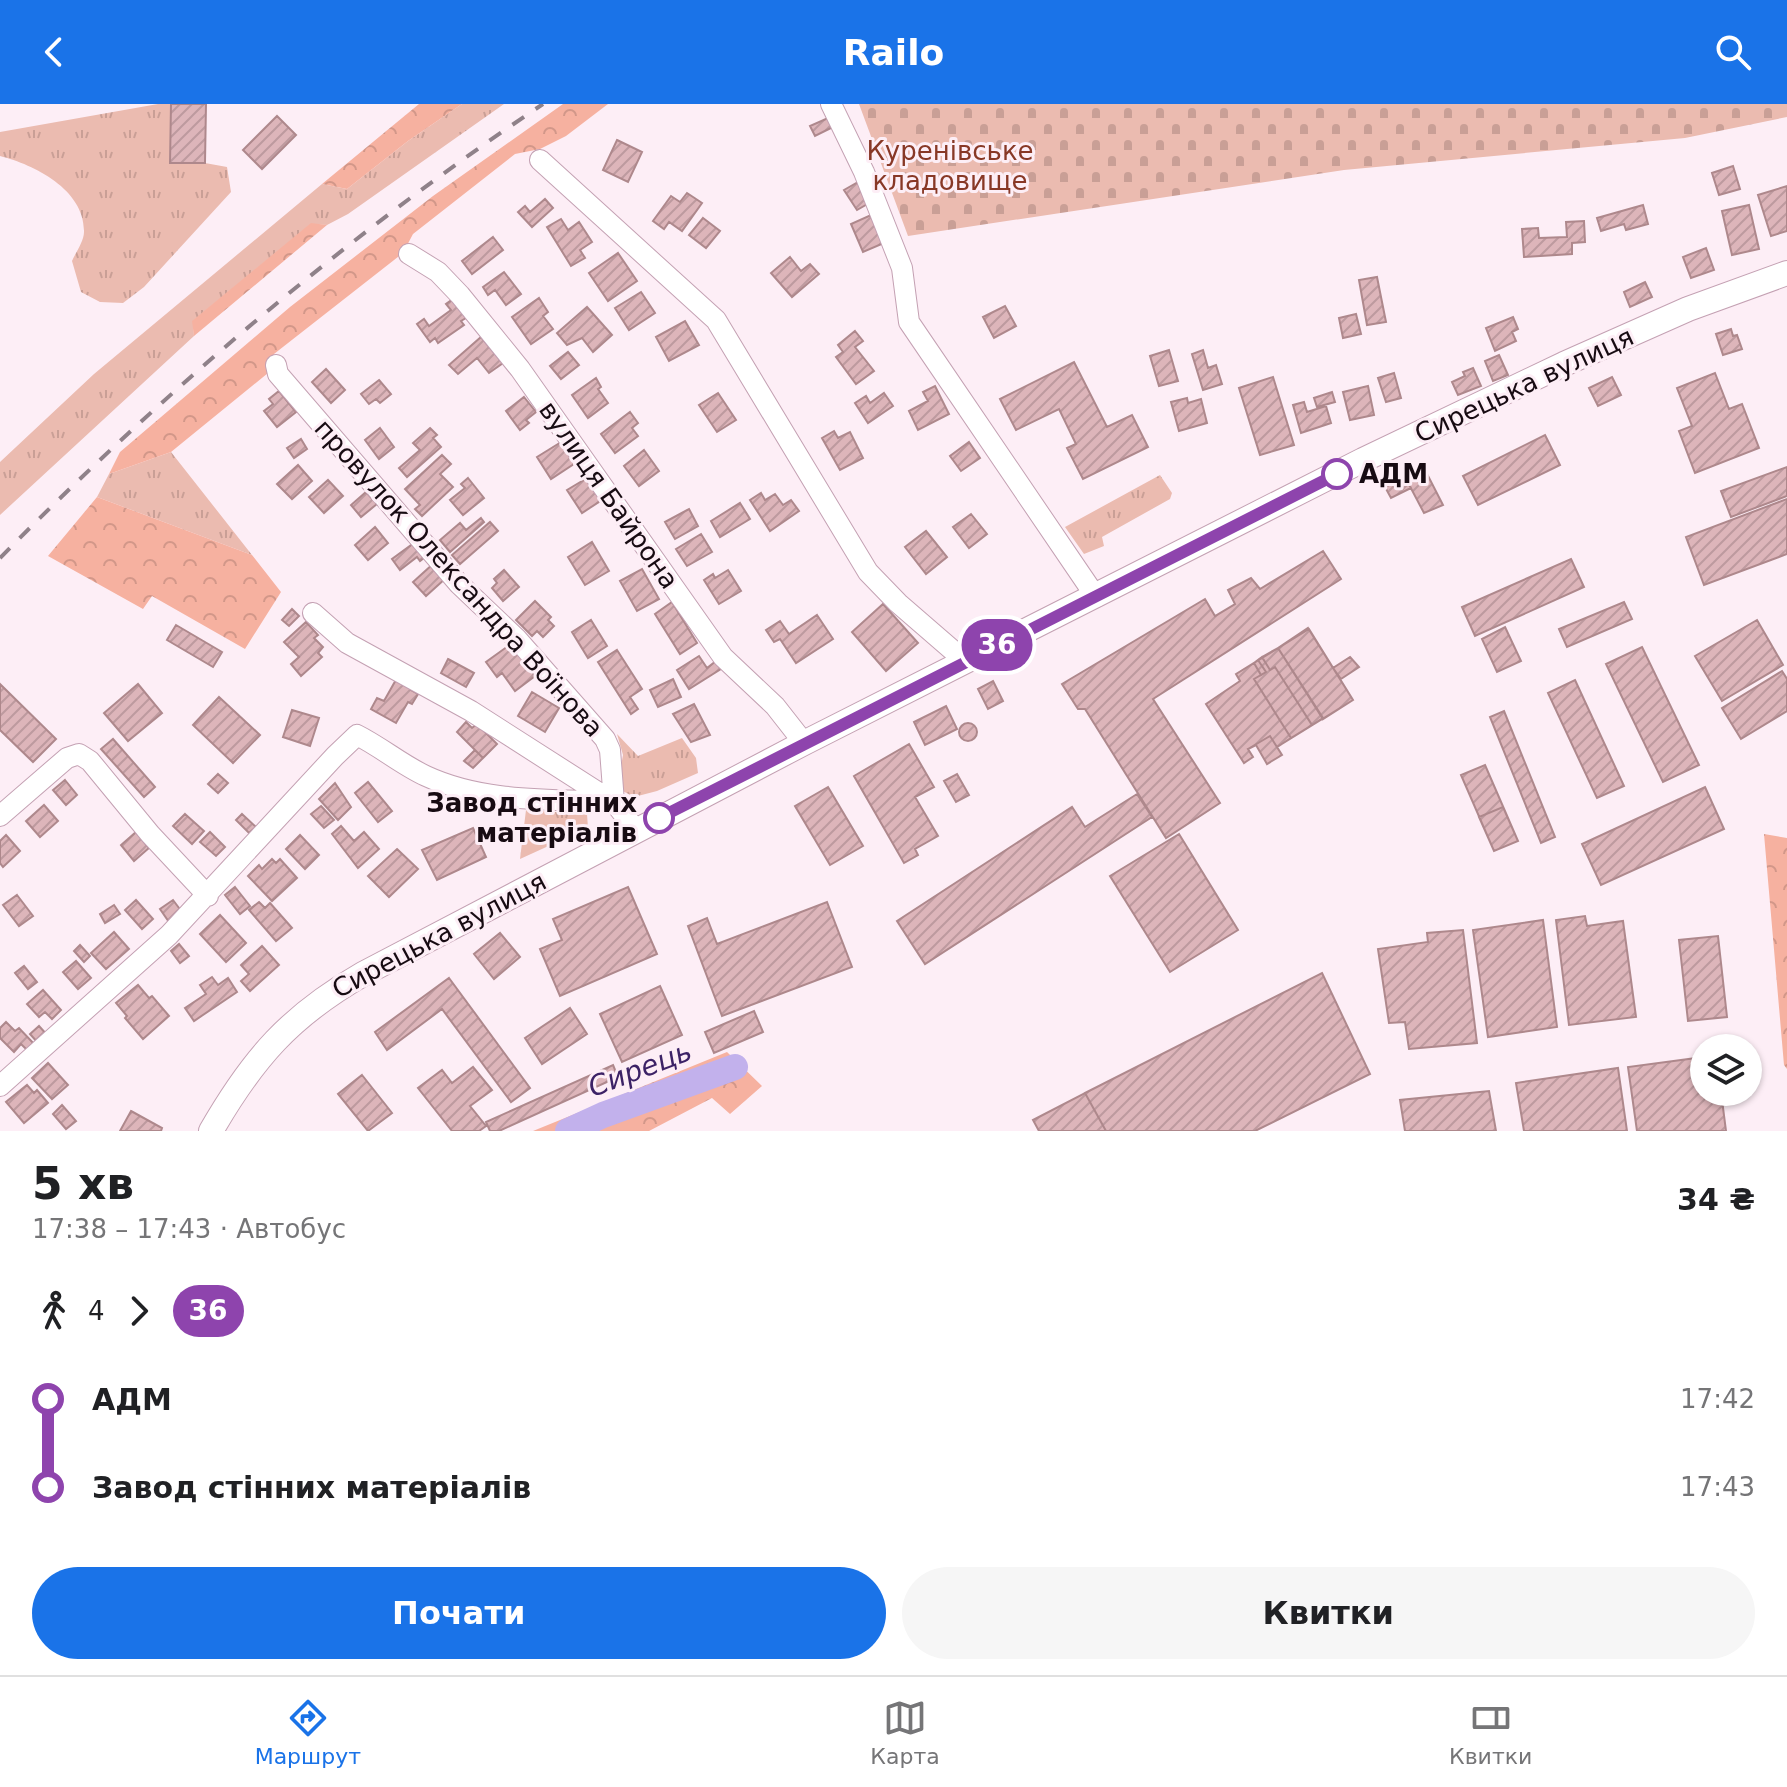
<!DOCTYPE html>
<html lang="uk">
<meta charset="utf-8">
<style>
body{margin:0;font-family:"DejaVu Sans",sans-serif;background:#f6f6f6;color:#202124;height:100vh;display:flex;flex-direction:column;font-size:30px;white-space:nowrap}
*{box-sizing:border-box;margin:0}
p{font-size:26px;color:#757577}
.icon{flex:none;width:44px;height:44px;fill:none;stroke:currentColor;stroke-width:2;stroke-linecap:round;stroke-linejoin:round}
.map{position:relative;height:1027px;overflow:hidden}
.drawer{display:flex;flex-direction:column;background:#fff;flex:1}
.drawer>*{flex:none}
.badge{padding:0 16px;border-radius:26px;font-size:28px;line-height:52px}
.buttons{position:absolute;left:1690px;top:930px;display:grid;gap:16px}
.buttons a{display:grid;place-items:center;width:72px;height:72px;border-radius:50%;background:#fff;box-shadow:0 2px 6px #0004;font-size:40px}
.map>.badge{position:absolute;translate:-50% -50%;box-shadow:0 0 0 4px #fff}
.legs{display:flex;align-items:center;gap:12px;height:88px;padding:0 32px;font-size:26px}
.legs p{margin-inline-start:auto}
.overview{display:flex;align-items:center;justify-content:space-between;height:136px;padding:0 32px}
h1{font-size:44px;font-weight:600;line-height:60px}
.primary-button{display:flex;gap:16px;margin-top:auto;padding:16px 32px}
.primary-button a{flex:1;height:92px;border-radius:48px;background:#1a73e8;color:#fff;font-size:32px;font-weight:600;line-height:92px;text-align:center}
.primary-button a+a{background:#f6f6f6;color:#202124}
ul{padding:0 32px;list-style:none}
li{display:flex;align-items:center;gap:28px;height:88px;font-size:30px}
li i{display:grid;place-items:center;width:12px;height:100%;margin:0 10px;background:currentColor}
li i::after{content:'';width:20px;height:20px;margin:-10px;border:6px solid;border-radius:50%;background:#fff}
li p{margin-inline-start:auto}
li:first-child i{background:linear-gradient(#0000 50%,currentColor 0)}
li:last-child i{background:linear-gradient(currentColor 50%,#0000 0)}
header{display:flex;justify-content:space-between;align-items:center;height:104px;padding:0 32px;background:#1a73e8;color:#fff;font-size:36px;font-weight:600}
.tabs{display:flex;justify-content:space-around;align-items:center;height:112px;border-top:2px solid #e0e0e0;background:#fff;font-size:22px;color:#757577}
.tabs a{display:grid;justify-items:center;gap:4px}
.tabs .active{color:#1a73e8}
.map>svg:first-child{display:block}
</style>
<header><svg class="icon" aria-label="back" viewBox="0 0 24 24"><path d="M15 5l-7 7 7 7"/></svg>Railo<svg class="icon" aria-label="search" viewBox="0 0 24 24"><circle cx="10" cy="10" r="6"/><path d="M15 15l6 6"/></svg></header>
<div class="map">
<svg width="1787" height="1027" viewBox="0 0 1787 1027">
<defs>
<pattern id="grass-tufts" width="24" height="20" patternUnits="userSpaceOnUse" patternTransform="scale(2)"><rect width="24" height="20" fill="#ebbbb0"/><path d="M3 7l-1-3M5 7V3M7 7l1-3M15 17l-1-3M17 17v-4M19 17l1-3" fill="none" stroke="#c99f96"/></pattern>
<pattern id="forest-crowns" width="20" height="18" patternUnits="userSpaceOnUse" patternTransform="scale(2)"><rect width="20" height="18" fill="#f6b1a0"/><path d="M2 6a3 3 0 1 1 6 0M12 15a3 3 0 1 1 6 0" fill="none" stroke="#d29789"/></pattern>
<pattern id="cemetery-stones" width="16" height="16" patternUnits="userSpaceOnUse" patternTransform="scale(2)"><rect width="16" height="16" fill="#ebbbb0"/><path d="M2 7V4a2 2 0 0 1 4 0v3zM10 15v-3a2 2 0 0 1 4 0v3z" fill="#c99f96"/></pattern>
<pattern id="building-hatch" width="6" height="6" patternUnits="userSpaceOnUse" patternTransform="scale(2)"><rect width="6" height="6" fill="#ddb5ba"/><path d="M-1 1l2-2M0 6l6-6M5 7l2-2" fill="none" stroke="#bd9a9f"/></pattern>
</defs>
<rect width="100%" height="100%" fill="#fdeef6"/>
<!-- grass -->
<path fill="url(#grass-tufts)" d="M158 0H171L170 59H205L227 63 231 88 144 183 123 199 100 198 81 188 72 157C76 148 84 137 84 128 85 86 35 61 0 52V28Z
M462 0H504L348 110 327 121 311 120 193 217 194 232 0 411V358L94 270 322 80 347 85 408 37Z
M171 348 252 451 97 393 109 370Z
M1160 371 1172 389 1170 395 1102 433 1104 442 1084 450 1065 423Z
M617 630 638 652 682 634 696 654 698 669 657 687 634 693 617 684 623 651Z
M526 706 587 710 588 724 520 755Z"/>
<!-- forest -->
<path fill="url(#forest-crowns)" d="M419 0H462L408 37 347 85 322 80Z
M563 0H608L566 32 540 45 515 50 413 130 403 149 274 250 268 269 171 348 109 370 120 348 290 203 433 92Z
M311 119 327 121 194 232 192 217Z
M97 393 252 451 281 488 245 545 152 492 143 505 48 452Z
M1764 730 1787 734V965L1784 961Z
M727 948 762 982 730 1010 712 994 649 1027H533Z"/>
<!-- cemetery -->
<path fill="url(#cemetery-stones)" d="M859 0H1787V13L1685 34 1344 66 908 132Z"/>
<g fill="none" stroke-linecap="round" stroke-linejoin="round">
<!-- river -->
<path stroke="#c2b1ec" stroke-width="26" d="M568 1027 603 1011 735 963"/>
</g>
<!-- building -->
<path fill="url(#building-hatch)" stroke="#ae888c" stroke-width="2" d="M171 0H206L205 59H170Z
M277 12 296 31 262 65 243 46Z
M828 14 833 23 815 32 810 22Z
M617 36 642 48 628 78 603 66Z
M1733 62 1740 85 1719 91 1712 69Z
M858 78 871 98 857 106 844 86Z
M1787 82V127L1771 132 1758 91Z
M687 89 702 99 682 127 669 118 664 125 653 117 671 92 680 98Z
M545 95 553 104 532 123 518 108 525 102 530 108Z
M1643 101 1648 120 1626 126 1624 120 1601 127 1597 114Z
M1749 101 1759 145 1732 151 1722 107Z
M871 111 884 139 863 148 851 120Z
M703 114 720 127 706 144 689 131Z
M561 115 568 126 579 118 592 138 580 146 585 154 571 162 547 123Z
M1584 117 1585 138 1572 139V150L1524 153 1522 125 1538 124 1539 134 1567 133 1566 118Z
M493 133 503 146 472 170 462 157Z
M1706 144 1714 166 1691 174 1683 153Z
M618 149 637 177 608 197 589 169Z
M790 153 801 167 810 160 819 170 792 193 771 169Z
M504 168 521 190 506 201 495 186 488 191 483 183Z
M1377 173 1386 218 1367 221 1359 176Z
M1645 178 1652 193 1630 203 1624 188Z
M641 188 655 209 629 226 615 204Z
M539 194 548 208 543 212 553 225 531 240 512 213Z
M453 195 466 214 461 217 464 221 438 239 435 234 430 238 417 220 424 215 429 222 451 206 446 200Z
M1005 202 1016 222 994 234 983 213Z
M587 203 612 231 593 248 582 234 567 241 557 229Z
M1356 210 1361 230 1343 234 1339 214Z
M1513 213 1518 225 1512 228 1516 237 1495 247 1486 224Z
M685 217 699 241 669 257 656 233Z
M1731 225 1733 232 1737 231 1742 245 1723 251 1716 230Z
M855 227 863 237 855 243 874 267 856 280 836 253 843 248 838 241Z
M481 233 503 259 489 269 477 254 458 270 449 261Z
M1169 246 1178 277 1159 282 1150 252Z
M1203 246 1208 264 1216 261 1222 280 1203 286 1192 250Z
M568 248 579 261 561 275 550 262Z
M1499 251 1508 271 1493 277 1485 257Z
M1074 258 1107 323 1132 311 1148 343 1083 375 1067 344 1076 340 1059 305 1016 326 1000 295Z
M1473 264 1481 282 1458 291 1452 278 1465 272 1463 268Z
M326 265 345 286 331 299 312 278Z
M1394 269 1401 294 1386 298 1378 274Z
M1715 269 1729 305 1742 300 1759 344 1695 369 1679 327 1692 322 1677 284Z
M1273 273 1294 341 1260 351 1239 284Z
M1612 273 1621 291 1598 302 1589 284Z
M596 274 601 283 598 285 608 299 588 314 572 291Z
M379 276 391 290 380 299 376 295 369 300 361 290Z
M935 282 949 310 918 326 909 307 928 297 923 288Z
M1368 282 1374 311 1350 316 1343 288Z
M279 287 296 308 277 323 264 307 273 300 269 295Z
M1332 288 1335 298 1317 303 1314 294Z
M718 289 736 316 717 328 699 301Z
M884 289 893 302 868 319 855 299 866 292 870 299Z
M524 293 536 308 526 316 529 319 520 326 506 307Z
M1187 294 1188 299 1201 295 1207 319 1179 327 1171 298Z
M1304 298 1307 308 1326 302 1331 319 1301 329 1293 301Z
M630 308 638 319 632 324 638 332 615 349 601 330Z
M380 324 394 343 379 355 365 336Z
M430 324 437 331 433 334 441 343 407 373 399 364 420 346 413 339Z
M834 327 838 334 850 328 863 354 840 366 822 334Z
M1545 331 1560 361 1478 401 1463 372Z
M301 335 307 345 294 354 287 344Z
M566 335 580 356 551 375 537 353Z
M969 338 980 354 961 367 950 352Z
M644 346 659 367 639 382 624 362Z
M442 351 451 360 440 370 453 383 422 412 415 405 420 401 405 385Z
M298 361 312 377 292 395 277 380Z
M1787 363V392L1731 413 1721 387Z
M1424 364 1443 401 1424 409 1405 373Z
M1405 373 1411 384 1391 394 1385 383Z
M468 374 484 394 463 411 450 396 465 384 461 380Z
M587 374 602 396 582 409 567 386Z
M328 376 343 392 324 409 309 393Z
M366 388 377 400 361 413 351 401Z
M761 389 765 396 775 390 783 401 791 396 799 407 770 427 750 396Z
M1787 395V450L1704 481 1686 433Z
M740 399 750 415 720 433 711 417Z
M689 405 698 422 675 435 665 418Z
M971 410 987 430 969 444 953 423Z
M481 414 484 418 450 448 440 436 460 419 466 426Z
M490 418 498 427 460 460 452 451Z
M375 423 388 439 368 456 355 441Z
M926 427 947 453 926 470 905 443Z
M701 430 712 448 687 462 676 445Z
M592 438 609 467 585 481 568 453Z
M414 439 425 453 420 457 417 453 400 466 392 455Z
M1323 447 1341 475 1153 595 1220 699 1166 734 1085 605H1078L1062 580 1205 495 1215 512 1235 500 1228 486 1251 474 1260 485Z
M1571 455 1584 483 1475 532 1462 503Z
M433 460 446 474 426 492 413 478Z
M642 465 659 495 637 507 620 477Z
M504 466 519 483 503 497 492 484 497 479 494 475Z
M728 466 741 487 719 500 704 476 713 470 715 474Z
M535 497 551 513 548 516 554 522 543 533 537 527 532 532 516 516Z
M672 498 697 539 680 550 655 510Z
M1624 498 1632 515 1567 543 1559 525Z
M883 500 918 539 886 567 852 528Z
M292 505 299 512 289 522 282 516Z
M817 511 833 535 796 559 780 535 774 538 766 526 780 517 789 530Z
M591 516 607 542 588 554 572 528Z
M1757 516 1783 561 1722 597 1695 552Z
M306 518 318 531 314 534 323 543 318 549 322 553 301 572 291 560 299 553 284 538Z
M176 521 222 548 213 563 167 536Z
M1505 523 1521 557 1497 568 1482 535Z
M1308 524 1353 596 1323 615 1278 544Z
M1309 525 1353 596 1277 643 1282 651 1267 660 1256 641 1248 645 1253 653 1244 659 1206 600 1240 577 1236 570Z
M515 537 522 555 535 572 515 587 502 569 497 573 486 558Z
M1642 543 1699 661 1663 678 1606 560Z
M1278 544 1323 614 1312 621 1275 563 1270 566 1262 553Z
M617 546 642 585 630 593 638 605 631 610 598 558Z
M699 552 707 564 716 557 721 565 689 585 677 566Z
M1262 553 1270 566 1275 563 1312 621 1291 634 1254 575 1266 568 1258 556Z
M1350 553 1359 563 1341 575 1333 564Z
M448 555 474 569 466 583 441 569Z
M1258 556 1266 568 1261 571 1254 559Z
M1254 559 1261 571 1254 575 1291 634 1277 643 1270 632 1248 645 1253 653 1244 659 1206 600 1240 577 1236 570Z
M1782 567 1787 575V607L1741 635 1722 604Z
M397 574 412 583 411 586 418 590 412 600 408 598 396 619 371 605 377 594 384 597Z
M673 575 681 593 658 603 650 586Z
M1575 576 1624 682 1597 694 1548 589Z
M993 577 1003 597 988 605 978 585Z
M0 580 56 635 33 658 0 626Z
M138 580 162 609 128 637 104 609Z
M532 588 559 604 545 628 518 612Z
M219 593 260 631 233 659 193 621Z
M694 600 710 631 691 638 673 610Z
M946 602 957 625 925 641 914 618Z
M292 606 319 614 310 642 283 633Z
M1504 607 1555 733 1541 739 1490 613Z
M466 618 472 624 477 620 497 640 483 654 457 628Z
M959 628a9 9 0 1 1 18 0a9 9 0 1 1-18 0Z
M113 635 155 683 144 693 101 645Z
M909 640 934 683 915 693 938 732 915 745 918 751 904 759 854 672Z
M475 646 483 654 473 664 464 657Z
M1485 661 1518 737 1494 747 1461 671Z
M218 670 228 679 218 689 208 680Z
M957 670 969 691 956 698 944 677Z
M65 676 77 691 66 701 53 686Z
M368 678 392 707 378 718 355 689Z
M335 679 351 703 338 716 319 695Z
M828 683 863 742 830 761 795 702Z
M1705 683 1724 725 1601 781 1582 740Z
M1137 690 1152 713 925 860 897 817 1072 703 1085 723Z
M44 701 58 717 40 733 26 717Z
M321 702 334 716 324 724 311 710Z
M1503 703 1518 737 1494 747 1479 713Z
M185 710 204 727 192 740 173 722Z
M242 710 256 723 249 729 236 716Z
M341 722 354 737 364 728 379 745 358 764 332 730Z
M473 724 486 753 437 776 422 746Z
M136 728 149 744 134 757 121 741Z
M210 728 225 743 216 752 200 738Z
M1179 730 1238 826 1170 868 1110 772Z
M6 731 20 747 3 763 0 759V737Z
M300 731 319 751 305 765 286 745Z
M397 745 418 765 389 793 368 772Z
M272 755 276 759 280 755 297 774 272 797 248 772 259 761 262 765Z
M235 783 250 802 240 810 225 791Z
M628 783 657 850 560 892 540 845 562 836 553 815Z
M17 791 33 812 19 822 3 801Z
M136 796 153 815 142 825 125 806Z
M173 796 182 808 169 818 160 805Z
M259 798 265 804 270 799 292 824 276 837 249 806Z
M827 798 852 863 722 912 688 822 707 814 717 840Z
M114 801 120 810 105 819 100 810Z
M220 811 246 839 226 858 200 830Z
M1585 812 1587 822 1623 817 1636 913 1569 921 1556 816Z
M1543 816 1557 923 1488 933 1473 826Z
M1463 826 1477 939 1409 945 1405 918 1389 919 1378 845 1428 838 1427 829Z
M114 828 129 845 106 865 91 849Z
M500 829 520 853 494 875 474 850Z
M1718 832 1727 913 1688 917 1679 836Z
M179 840 189 852 180 859 171 847Z
M80 841 90 852 84 858 74 847Z
M262 842 279 861 250 887 241 877 249 870 241 861Z
M76 857 91 874 78 885 63 868Z
M24 862 37 878 28 885 15 869Z
M1322 869 1370 970 1255 1027H1106L1085 989Z
M212 873 218 881 228 874 237 888 194 917 185 904 206 890 200 881Z
M449 874 530 984 511 998 442 905 387 946 375 928Z
M138 881 149 894 152 892 169 912 143 935 125 914 127 912 116 899Z
M660 882 682 931 622 958 600 910Z
M43 886 61 906 52 915 45 908 39 913 27 900Z
M570 904 587 930 542 960 525 934Z
M754 907 763 928 714 949 705 928Z
M6 918 15 927 19 924 35 941 28 947 21 940 14 948 0 934V924Z
M39 922 48 932 39 940 30 930Z
M1704 953V988H1721L1726 1027H1637L1628 963Z
M48 959 68 981 52 995 32 974Z
M613 961 618 973 499 1027H490L486 1018Z
M473 963 492 986 470 1002 486 1022 479 1027H452L418 984 442 966 452 979Z
M1618 964 1627 1027H1524L1516 979Z
M362 971 392 1009 368 1027 338 990Z
M27 981 34 989 37 986 48 999 24 1019 6 998Z
M1489 987 1496 1027H1405L1400 996Z
M1085 989 1106 1027H1039L1033 1016Z
M62 1001 76 1017 66 1025 53 1010Z
M131 1007 162 1024 161 1027H120Z"/>
<g fill="none" stroke-linecap="round" stroke-linejoin="round">
<!-- minor casing -->
<g stroke="#c4a1b3" stroke-width="22">
<path id="minor" d="M831 0 864 68 902 164 909 218 1096 493
M540 56 716 216 868 468 898 499 965 557
M409 150 438 168 460 191 520 265 723 553 775 602 804 639
M276 261 278 270 459 480 517 535 605 635 610 646 614 698
M313 509 347 539 471 607 610 696
M0 712 67 654 79 650 90 657 150 730 208 792
M0 982 169 831 335 652 357 631C381 643 402 661 426 672 484 699 552 695 614 698L636 726"/>
</g>
<!-- major casing -->
<g stroke="#c4a1b3" stroke-width="26">
<path id="major" d="M211 1027C253 954 290 912 363 870L804 639 1363 356 1564 260 1688 205 1787 169"/>
</g>
<!-- minor -->
<use href="#minor" stroke="#fff" stroke-width="20"/>
<!-- major -->
<use href="#major" stroke="#fff" stroke-width="24"/>
<!-- rail -->
<path stroke="#8f8189" stroke-width="4" stroke-dasharray="14 14" stroke-linecap="butt" d="M0 454C164 287 349 130 543 0"/>
</g>
<g fill="none" stroke-linecap="round" stroke-linejoin="round">
<!-- line-1 casing -->
<g stroke="#fff" stroke-width="18">
<path id="line-1" d="M659 714 1337 370"/>
</g>
<!-- line-1 -->
<use href="#line-1" stroke="#8e44ad" stroke-width="12"/>
</g>
<!-- markers -->
<g fill="#fff" stroke="#8e44ad" stroke-width="4">
<circle cx="1337" cy="370" r="14"/>
<circle cx="659" cy="714" r="14"/>
</g>
<g text-anchor="middle" dominant-baseline="central" stroke-width="6" stroke-linejoin="round" paint-order="stroke">
<!-- park labels -->
<g font-size="26" fill="#883826" stroke="#fdeef6">
<text x="950" y="47">Куренівське<tspan x="950" dy="30">кладовище</tspan></text>
</g>
<!-- street labels -->
<g font-size="26" fill="#170b12" stroke="#fdeef6">
<text transform="translate(1524 281) rotate(-25)">Сирецька вулиця</text>
<text transform="translate(609 391) rotate(55)">вулиця Байрона</text>
<text transform="translate(459 474) rotate(48)">провулок Олександра Воїнова</text>
<text transform="translate(439 831) rotate(-28)">Сирецька вулиця</text>
</g>
<!-- stop labels -->
<g font-size="26" font-weight="bold" fill="#170b12" stroke="#fdeef6" text-anchor="start">
<text x="1359" y="370">АДМ</text>
<text x="637" y="699" text-anchor="end">Завод стінних<tspan x="637" dy="30">матеріалів</tspan></text>
</g>
<!-- water labels -->
<g font-size="28" font-style="italic" fill="#3c2266" stroke="#fdeef6">
<text transform="translate(640 965) rotate(-21)">Сирець</text>
</g>
</g>
</svg>
<div class="buttons">
<a><svg class="icon" aria-label="layers" viewBox="0 0 24 24"><path d="M12 4l9 5-9 5-9-5zM3 14l9 5 9-5"/></svg></a>
</div>
<b class="badge" style="left:997px;top:541px;background:#8e44ad;color:#fff">36</b>
</div>
<section class="drawer">
<div class="overview"><div><h1>5 хв</h1><p>17:38 – 17:43 · Автобус</p></div><b>34 ₴</b></div>
<div class="legs"><svg class="icon" aria-label="walk" viewBox="0 0 24 24"><circle cx="13" cy="4" r="2"/><path d="M13 8l-2 6 4 7M11 14l-3 7M7 12l3-4h3l4 4"/></svg>4<svg class="icon" aria-label="forward" viewBox="0 0 24 24"><path d="M9 5l7 7-7 7"/></svg><b class="badge" style="background:#8e44ad;color:#fff">36</b></div>
<ul>
<li><i style="color:#8e44ad"></i><b>АДМ</b><p>17:42</p></li>
<li><i style="color:#8e44ad"></i><b>Завод стінних матеріалів</b><p>17:43</p></li>
</ul>
<div class="primary-button"><a>Почати</a><a>Квитки</a></div>
</section>
<nav class="tabs">
<a class="active"><svg class="icon" aria-label="directions" viewBox="0 0 24 24"><path d="M12 3l9 9-9 9-9-9zM9 14v-3h6M13 9l2 2-2 2"/></svg>Маршрут</a>
<a><svg class="icon" aria-label="map" viewBox="0 0 24 24"><path d="M3 6l6-2 6 2 6-2v14l-6 2-6-2-6 2zM9 4v14M15 6v14"/></svg>Карта</a>
<a><svg class="icon" aria-label="tickets" viewBox="0 0 24 24"><path d="M3 7h18v10H3zM15 7v10"/></svg>Квитки</a>
</nav>
